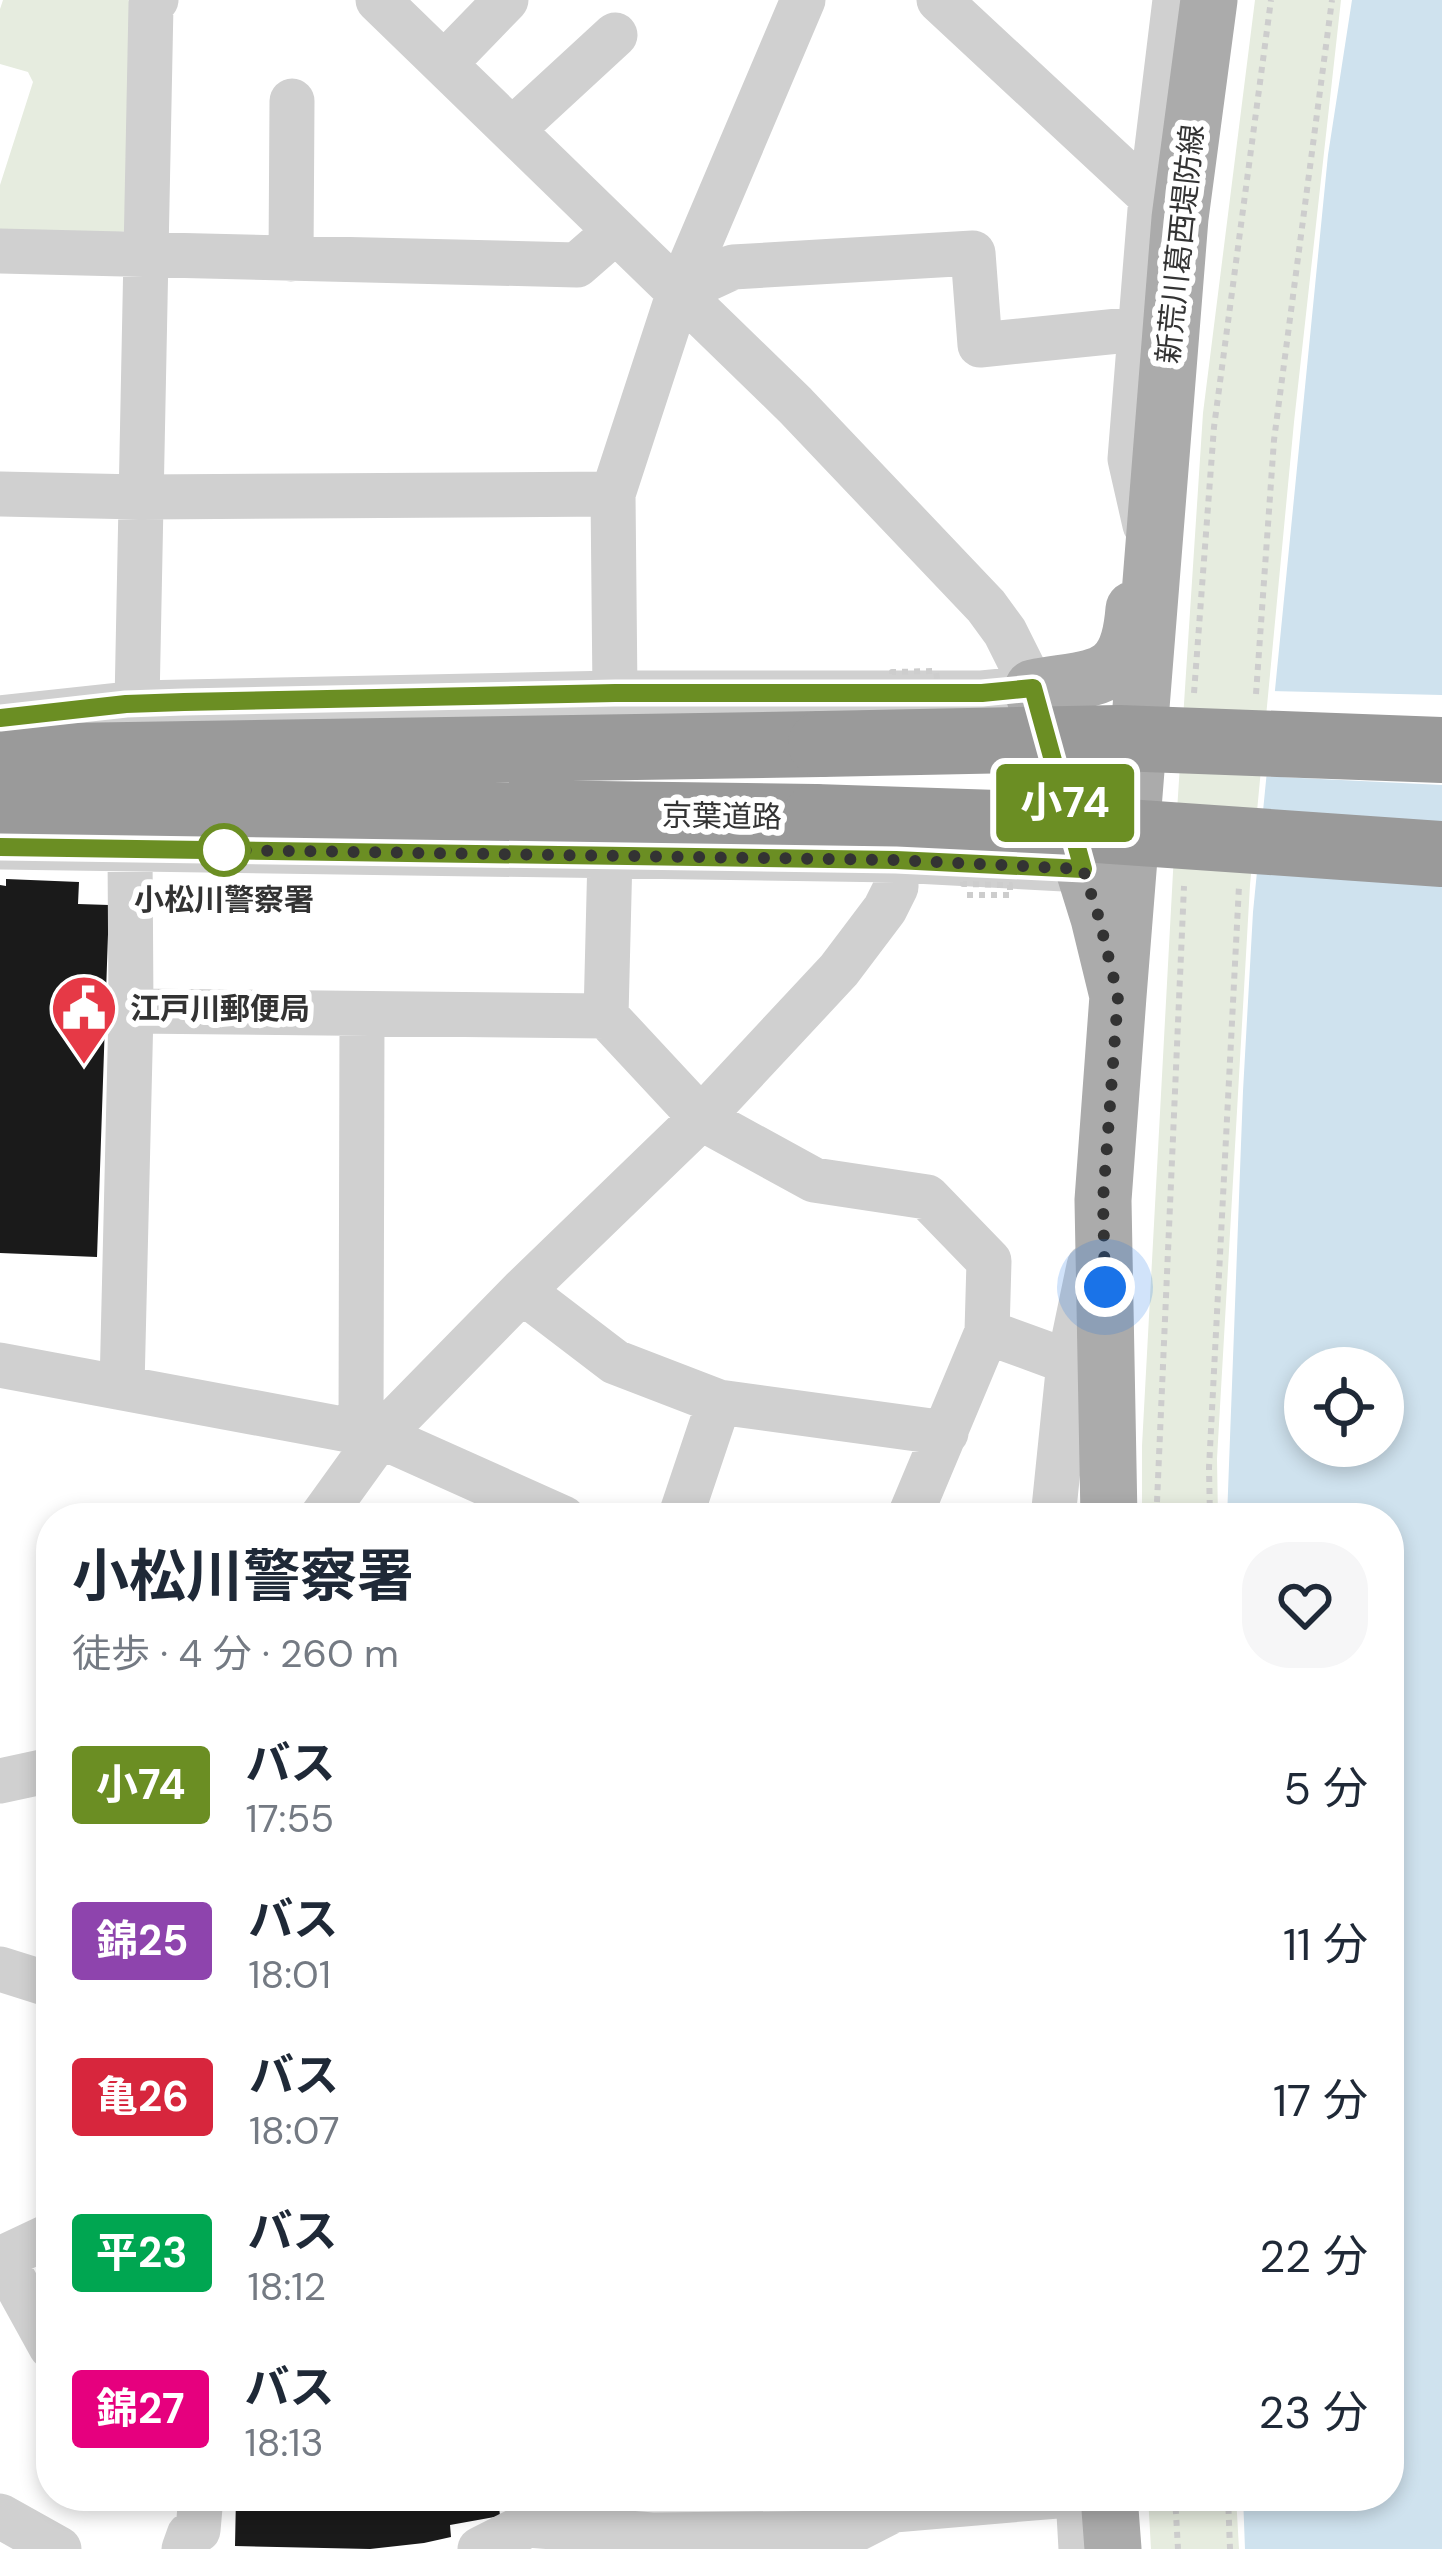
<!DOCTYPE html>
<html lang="ja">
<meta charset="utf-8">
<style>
body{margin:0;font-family:"DM Sans","Noto Sans JP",sans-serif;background:#f6f6f7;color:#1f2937;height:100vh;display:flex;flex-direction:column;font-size:45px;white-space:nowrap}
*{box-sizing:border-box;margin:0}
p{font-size:39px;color:#747a83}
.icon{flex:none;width:66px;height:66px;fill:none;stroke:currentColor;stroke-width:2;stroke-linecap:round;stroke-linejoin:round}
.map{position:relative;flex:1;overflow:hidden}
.drawer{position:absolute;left:36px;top:1503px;width:1368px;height:1008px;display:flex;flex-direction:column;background:#fff;border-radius:48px;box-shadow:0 6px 18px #0003}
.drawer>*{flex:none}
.badge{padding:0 24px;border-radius:9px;font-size:42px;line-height:78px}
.controls{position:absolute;left:1284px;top:1347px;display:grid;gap:24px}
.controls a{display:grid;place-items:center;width:120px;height:120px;border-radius:50%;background:#fff;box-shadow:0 6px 18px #0003;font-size:60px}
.you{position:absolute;width:60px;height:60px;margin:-30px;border:9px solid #fff;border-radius:50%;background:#1a73e8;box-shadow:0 0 0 18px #1a73e833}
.map>.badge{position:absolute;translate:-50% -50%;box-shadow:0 0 0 6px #fff}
.round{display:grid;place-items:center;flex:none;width:126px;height:126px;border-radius:48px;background:#f6f6f7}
.summary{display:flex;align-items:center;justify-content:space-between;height:204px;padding:0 36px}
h1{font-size:57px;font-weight:700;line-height:90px}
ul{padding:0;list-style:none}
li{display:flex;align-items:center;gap:36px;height:156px;padding:0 36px}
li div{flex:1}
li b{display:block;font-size:45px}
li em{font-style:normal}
li .badge{min-width:132px;font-weight:700;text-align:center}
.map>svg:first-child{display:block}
</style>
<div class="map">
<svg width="1442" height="2549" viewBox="0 0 1442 2549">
<rect width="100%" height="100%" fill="#fff"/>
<!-- green -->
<path fill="#e6ecdf" d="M3 0H128L135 4 133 231 0 240V185L33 82 28 72 0 64V9Z
M1255 0H1341L1294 422 1250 885 1217 1459 1218 1518H1142V1446L1173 872 1203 413Z
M1148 2496H1236L1239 2549H1151Z"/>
<!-- water -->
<path fill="#cfe2ee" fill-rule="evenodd" d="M1352 0H1442V2549H1245L1243 2496H1389V1518H1227L1243 1091 1253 912 1328 155ZM1305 1368H1383V1446H1305Z"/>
<!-- pier -->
<path fill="#fff" d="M1270 691 1442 695V785L1261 776Z"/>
<!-- building -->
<path fill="#1a1a1a" d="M6 879 79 882 78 904 109 905 97 1257 0 1253V885L6 886Z
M236 2496H498L500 2516 450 2525 451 2537 424 2543 370 2549 235 2546Z"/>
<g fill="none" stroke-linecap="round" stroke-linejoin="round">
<!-- major-tunnel -->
<path stroke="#d6d6d6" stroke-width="57" stroke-dasharray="57 28" stroke-linecap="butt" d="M1035 698 1081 860"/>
<!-- path -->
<path stroke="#cdcdcd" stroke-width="6" stroke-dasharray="6 6" stroke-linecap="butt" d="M1194 693 1214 427 1271 0
M1256 694 1274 440 1332 0
M1157 1502 1184 886
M1210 1518 1209 1468 1239 886
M1175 2496 1178 2549
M1228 2496 1230 2549"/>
<!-- minor -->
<path stroke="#d0d0d0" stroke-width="45" d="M939 0 1151 197
M444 64 506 0
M512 130 615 35
M0 251 577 265 616 231
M291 259 292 101
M679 292 733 267 973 253 980 345 1138 329
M0 494 140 497 613 494
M1145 525 1130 459 1151 197 1175 0
M615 693 613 494 679 292 803 0
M137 703 151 4 156 0
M0 718 137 703 615 693H982L1033 688 1005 632 986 606 795 405 378 0
M0 847 896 860 1083 870
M131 1011 606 1016 701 1118 814 1180 927 1197 989 1261 987 1332 909 1518
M606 1016 610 855
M522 1291 615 1362 719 1402 946 1433
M987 1332 1069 1362
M0 1365 380 1436 563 1518
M122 1387 131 1011 130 850
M361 1432 362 1014
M321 1518 380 1436 522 1291 701 1118 839 970 885 909 896 887V860
M680 1518 719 1402
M1053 1518 1069 1362 1089 1266
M0 1781 51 1770
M0 1969 51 1985
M2 2258 51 2347
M0 2259 51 2235
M1078 2496 1081 2549
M0 2516 59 2549
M184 2549 189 2535 198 2530 201 2496
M480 2549 528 2525 652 2535 849 2533 894 2510 1057 2496"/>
<!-- major -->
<path stroke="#ababab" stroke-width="57" d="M1035 698 1033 688C1096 676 1128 685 1134 609
M1081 860 1099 918 1118 996 1103 1200 1109 1518
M1118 996 1180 218 1209 0
M1109 2496 1113 2549"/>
<!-- highway -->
<path stroke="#9a9a9a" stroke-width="66" d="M0 757 821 744
M0 810 165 808 815 817"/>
<!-- path-bridge -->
<path stroke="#cdcdcd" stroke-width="6" stroke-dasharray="6 6" stroke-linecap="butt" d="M937 679 936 671 892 672V684H953L965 692
M963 870V884L1010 885V895H966"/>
<!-- highway-bridge -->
<path stroke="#9a9a9a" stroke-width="66" d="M821 744 1119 738 1442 750
M815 817 997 823 1442 854"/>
</g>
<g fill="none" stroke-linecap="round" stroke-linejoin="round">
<!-- line casing -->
<g stroke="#fff" stroke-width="27">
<path id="line" d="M0 718 126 704 184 702 615 693H982L1033 688 1083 869 896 860 0 847"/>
</g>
<!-- line -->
<use href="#line" stroke="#6b8e23" stroke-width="18"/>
<!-- walk -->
<path stroke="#333" stroke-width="12" stroke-dasharray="0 21.6" d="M224 850 896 860 1083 869 1099 918 1118 996 1103 1200 1105 1287"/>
</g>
<!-- icons -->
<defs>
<g id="civic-pin" transform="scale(3.45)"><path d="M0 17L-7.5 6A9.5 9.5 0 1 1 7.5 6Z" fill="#e63946" stroke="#fff"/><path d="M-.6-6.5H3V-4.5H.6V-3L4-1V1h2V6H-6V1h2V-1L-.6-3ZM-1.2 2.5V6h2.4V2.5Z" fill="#fff"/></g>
</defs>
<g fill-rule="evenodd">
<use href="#civic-pin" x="84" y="1008"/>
</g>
<!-- markers -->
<circle fill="#fff" stroke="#6b8e23" stroke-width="6" cx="224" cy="850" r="24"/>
<g text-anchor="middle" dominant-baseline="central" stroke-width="12" stroke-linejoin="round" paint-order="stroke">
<!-- street labels -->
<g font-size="30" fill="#333" stroke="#fff">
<text transform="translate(1180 244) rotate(-84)">新荒川葛西堤防線</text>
<text transform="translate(722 816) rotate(1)">京葉道路</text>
</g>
<!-- stop labels -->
<g font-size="30" font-weight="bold" fill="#333" stroke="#fff">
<text x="224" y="899">小松川警察署</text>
</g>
<!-- poi labels -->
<g font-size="30" font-weight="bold" fill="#333" stroke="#fff" text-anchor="start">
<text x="130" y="1008">江戸川郵便局</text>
</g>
</g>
</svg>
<div class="controls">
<a><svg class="icon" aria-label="locate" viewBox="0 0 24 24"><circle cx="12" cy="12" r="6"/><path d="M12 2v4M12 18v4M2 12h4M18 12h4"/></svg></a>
</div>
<div class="you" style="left:1105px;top:1287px"></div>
<b class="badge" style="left:1065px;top:803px;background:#6b8e23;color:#fff">小74</b>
<section class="drawer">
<div class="summary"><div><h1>小松川警察署</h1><p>徒歩 · 4 分 · 260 m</p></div><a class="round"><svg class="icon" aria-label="heart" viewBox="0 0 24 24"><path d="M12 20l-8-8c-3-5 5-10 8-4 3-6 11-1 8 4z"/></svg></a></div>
<ul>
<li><span class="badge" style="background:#6b8e23;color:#fff">小74</span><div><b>バス</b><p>17:55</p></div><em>5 分</em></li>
<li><span class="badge" style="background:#8e44ad;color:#fff">錦25</span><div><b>バス</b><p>18:01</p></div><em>11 分</em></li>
<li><span class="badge" style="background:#d7263d;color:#fff">亀26</span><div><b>バス</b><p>18:07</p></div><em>17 分</em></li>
<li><span class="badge" style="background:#00a651;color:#fff">平23</span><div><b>バス</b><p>18:12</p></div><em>22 分</em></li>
<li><span class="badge" style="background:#e6007e;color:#fff">錦27</span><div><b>バス</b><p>18:13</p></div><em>23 分</em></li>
</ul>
</section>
</div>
